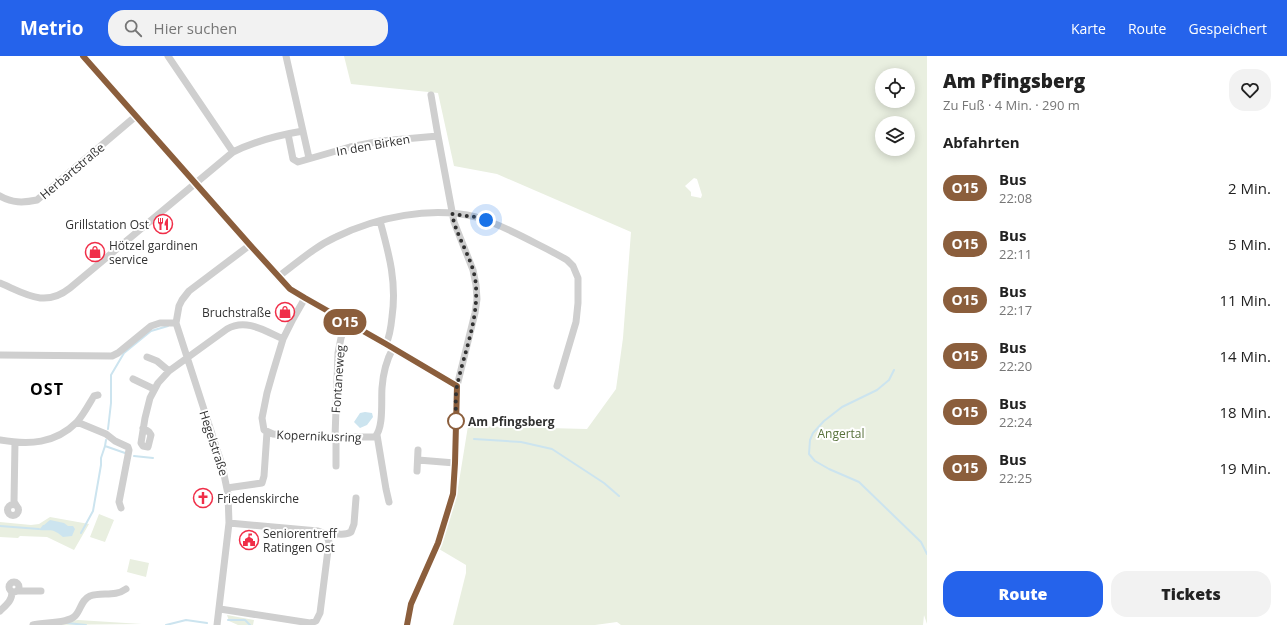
<!DOCTYPE html>
<html lang="de">
<meta charset="utf-8">
<style>
body{margin:0;font-family:"Open Sans",sans-serif;background:#f2f2f2;color:#222;height:100vh;display:flex;flex-direction:column;font-size:15px;white-space:nowrap}
*{box-sizing:border-box;margin:0}
p{font-size:13px;color:#767676}
.icon{flex:none;width:22px;height:22px;fill:none;stroke:currentColor;stroke-width:2;stroke-linecap:round;stroke-linejoin:round}
.map{position:relative;flex:1;overflow:hidden}
.drawer{display:flex;flex-direction:column;background:#fff;width:360px}
.drawer>*{flex:none}
.badge{padding:0 8px;border-radius:13px;font-size:14px;line-height:26px}
.tools{position:absolute;left:875px;top:12px;display:grid;gap:8px}
.tools a{display:grid;place-items:center;width:40px;height:40px;border-radius:50%;background:#fff;box-shadow:0 2px 10px #0003;font-size:20px}
.you{position:absolute;width:20px;height:20px;margin:-10px;border:3px solid #fff;border-radius:50%;background:#1a73e8;box-shadow:0 0 0 6px #1a73e833}
.map>.badge{position:absolute;translate:-50% -50%;box-shadow:0 0 0 2px #fff}
h2{padding:0 16px;font-size:15px;line-height:36px}
.round{display:grid;place-items:center;flex:none;width:42px;height:42px;border-radius:16px;background:#f2f2f2}
.headline{display:flex;align-items:center;justify-content:space-between;height:68px;padding:0 16px}
h1{font-size:19px;font-weight:800;line-height:30px}
.action{display:flex;gap:8px;margin-top:auto;padding:8px 16px}
.action a{flex:1;height:46px;border-radius:16px;background:#2563eb;color:#fff;font-size:16px;font-weight:800;line-height:46px;text-align:center}
.action a+a{background:#f2f2f2;color:#222}
ul{padding:0;list-style:none}
li{display:flex;align-items:center;gap:12px;height:56px;padding:0 16px}
li div{flex:1}
li b{display:block;font-size:15px}
li em{font-style:normal}
li .badge{min-width:44px;font-weight:700;text-align:center}
header{display:flex;align-items:center;gap:24px;box-sizing:border-box;height:56px;padding:0 20px;background:#2563eb;color:#fff}
header strong{font-size:19px}
nav{display:flex;gap:22px;margin-inline-start:auto;font-size:14px}
.search{width:280px;height:36px;background:#f2f2f2;display:flex;align-items:center;gap:10px;box-sizing:border-box;padding:0 14px;border-radius:16px;color:#767676;font-size:15px}
main{display:flex;flex:1;min-height:0}
.map>svg:first-child{display:block}
</style>
<header>
<strong>Metrio</strong>
<div class="search"><svg class="icon" aria-label="search" viewBox="0 0 24 24"><circle cx="10" cy="10" r="6"/><path d="M15 15l6 6"/></svg>Hier suchen</div>
<nav><a>Karte</a><a>Route</a><a>Gespeichert</a></nav>
</header>
<main>
<div class="map">
<svg width="927" height="569" viewBox="0 0 927 569">
<rect width="100%" height="100%" fill="#fff"/>
<!-- green -->
<path fill="#e9efe0" fill-rule="evenodd" d="M344 0H927V568L924 559 923 569H621L617 566 595 569H453L466 517V509L439 493 457 438 468 370 587 373 616 333 623 282 631 176 497 118 454 110 438 37 351 28ZM882 19H908V45H882ZM882 67H908V93H882ZM694 122 697 123 702 139 701 142 691 140V136L685 130Z
M99 458 114 464 105 486 90 481Z
M50 461 89 468 74 494 47 481 20 480 18 482 0 481V466L31 469 39 468Z
M130 503 149 507 146 521 127 516Z
M227 559 254 564 253 569H238L229 565Z
M78 564 142 568 44 569Z"/>
<!-- water -->
<path fill="#cce4ef" d="M365 356 372 357 373 361 367 369 360 372 354 366 360 357Z
M50 464 64 467 68 470H73L75 473 72 480 63 481C52 472 52 475 39 474L43 469H44Z"/>
<g fill="none" stroke-linecap="round" stroke-linejoin="round">
<!-- stream -->
<path stroke="#cce4ef" stroke-width="2" d="M894 314 889 324 877 334 842 351 824 365 813 377 810 384 809 398 815 405 829 413 859 426 921 486 927 498
M108 373 111 347V319L124 297 151 275 168 270
M474 383 521 386 552 393 604 427 619 440
M105 390 106 384
M134 400 153 402
M0 470 39 473
M81 477 93 455 101 409V402L105 390 125 397
M228 564H245L250 569
M67 567 86 569
M166 569 186 564 207 567"/>
<!-- minor -->
<path stroke="#cfcfcf" stroke-width="7" d="M83 0 278 221 290 233 305 242 457 330
M168 0 233 96
M286 0 309 102
M431 39 438 80
M288 78 293 103 298 106 350 91 381 85 438 80 454 166 473 214 476 229 477 243 475 257 457 330 455 407 453 438 438 487 411 548 407 569
M0 140C12 147 23 147 37 144L136 60
M380 165C389 198 397 226 392 261 391 271 390 280 386 288
M278 221C297 207 314 191 336 181 377 161 431 150 476 161 497 167 518 178 537 188 547 193 557 198 567 204L573 210 578 222V247L576 266 557 330
M0 227C26 238 45 252 70 232L233 96C255 85 279 79 303 75
M305 242 293 263 283 283 273 316 267 337 262 362 264 374 273 378 303 381H375C384 371 381 345 382 332 383 317 386 305 393 292
M0 299 112 300 118 297 151 270 160 267H176
M147 301 157 305 169 315
M133 323 154 333
M77 366 106 378 115 385 128 391 129 394 119 446 121 452
M143 372 149 376 151 379 148 391 143 390 141 387 145 362 150 342 158 327 169 315 227 273C246 262 265 275 283 283
M377 379 386 433 389 446
M335 381 338 297 341 282 347 266
M0 384C29 389 55 388 77 366 84 358 89 348 94 340L98 339
M15 386 14 446 16 449
M418 404 455 407
M336 410V381
M417 415 418 394
M227 432 262 427 264 420 267 376
M7.5 454a5.5 5.5 0 1 1 11 0a5.5 5.5 0 1 1-11 0Z
M327 481C337 475 343 481 351 476L354 468 356 442
M9 531a5 5 0 1 1 10 0a5 5 0 1 1-10 0Z
M17 535H41
M220 553 310 567 316 565 320 557 329 486 326 478 318 475 229 467
M0 555C6 549 12 545 12 536
M33 569C44 566 67 568 75 560 81 554 81 544 90 540 102 536 115 541 126 533
M217 569 229 467 228 438 222 409 176 267 179 250 182 244 189 235 250 189"/>
</g>
<g fill="none" stroke-linecap="round" stroke-linejoin="round">
<!-- line casing -->
<g stroke="#fff" stroke-width="9">
<path id="line" d="M83 0 250 189 290 233 305 242 386 288 457 330 455 407 453 438 438 487 411 548 407 569"/>
</g>
<!-- line -->
<use href="#line" stroke="#8b5e3c" stroke-width="6"/>
<!-- walk -->
<path stroke="#323232" stroke-width="4" stroke-dasharray="0 7.2" d="M456 365V366C456 355 455 341 457 330 464 297 478 265 476 231 475 205 457 184 452 158L475 161 486 164"/>
</g>
<!-- icons -->
<defs>
<g id="restaurant-ring" transform="scale(1)"><circle r="9.5" fill="#fff" stroke="#f02e48" stroke-width="1.5"/><path d="M-5-6h1v4h1v-4h1v4h1v-4h1v5L-1.5 .5V6h-2V.5L-5-1ZM5-6V6H3V1.5H1.5Q1.5-4 5-6Z" fill="#f02e48"/></g>
<g id="shop-ring" transform="scale(1)"><circle r="9.5" fill="#fff" stroke="#f02e48" stroke-width="1.5"/><path d="M-5-2.5h2.3a2.7 3.5 0 0 1 5.4 0H5L5.5 6h-11ZM-1.5-2.5h3a1.5 2.3 0 0 0-3 0Z" fill="#f02e48"/></g>
<g id="church-ring" transform="scale(1)"><circle r="9.5" fill="#fff" stroke="#f02e48" stroke-width="1.5"/><path d="M-1.2-6h2.4v3.5h3.3v2.4h-3.3V6h-2.4V-.1h-3.3v-2.4h3.3Z" fill="#f02e48"/></g>
<g id="civic-ring" transform="scale(1)"><circle r="9.5" fill="#fff" stroke="#f02e48" stroke-width="1.5"/><path d="M-.6-6.5H3V-4.5H.6V-3L4-1V1h2V6H-6V1h2V-1L-.6-3ZM-1.2 2.5V6h2.4V2.5Z" fill="#f02e48"/></g>
</defs>
<g fill-rule="evenodd">
<use href="#restaurant-ring" x="163" y="168"/>
<use href="#shop-ring" x="95" y="196"/>
<use href="#shop-ring" x="285" y="256"/>
<use href="#church-ring" x="203" y="442"/>
<use href="#civic-ring" x="249" y="484"/>
</g>
<!-- markers -->
<circle fill="#fff" stroke="#8b5e3c" stroke-width="2" cx="456" cy="365" r="8"/>
<g text-anchor="middle" dominant-baseline="central" stroke-width="4" stroke-linejoin="round" paint-order="stroke">
<!-- street labels -->
<g font-size="12" fill="#323232" stroke="#fff">
<text transform="translate(373 89) rotate(-10)">In den Birken</text>
<text transform="translate(72 115) rotate(-40)">Herbartstraße</text>
<text transform="translate(338 323) rotate(-86)">Fontaneweg</text>
<text transform="translate(319 380) rotate(2)">Kopernikusring</text>
<text transform="translate(214 387) rotate(72)">Hegelstraße</text>
</g>
<!-- poi labels -->
<g font-size="12" fill="#323232" stroke="#fff" text-anchor="start">
<text x="149" y="168" text-anchor="end">Grillstation Ost</text>
<text x="109" y="189">Hötzel gardinen<tspan x="109" dy="14">service</tspan></text>
<text x="271" y="256" text-anchor="end">Bruchstraße</text>
<text x="217" y="442">Friedenskirche</text>
<text x="263" y="477">Seniorentreff<tspan x="263" dy="14">Ratingen Ost</tspan></text>
</g>
<!-- stop labels -->
<g font-size="12" font-weight="bold" fill="#323232" stroke="#fff" text-anchor="start">
<text x="468" y="365">Am Pfingsberg</text>
</g>
<!-- park labels -->
<g font-size="12" fill="#58723c" stroke="#fff">
<text x="841" y="377">Angertal</text>
</g>
<!-- district labels -->
<g font-size="16" font-weight="bold" letter-spacing="1" fill="#000" stroke="#fff">
<text x="47" y="333">OST</text>
</g>
</g>
</svg>
<div class="tools">
<a><svg class="icon" aria-label="locate" viewBox="0 0 24 24"><circle cx="12" cy="12" r="6"/><path d="M12 2v4M12 18v4M2 12h4M18 12h4"/></svg></a>
<a><svg class="icon" aria-label="layers" viewBox="0 0 24 24"><path d="M12 4l9 5-9 5-9-5zM3 14l9 5 9-5"/></svg></a>
</div>
<div class="you" style="left:486px;top:164px"></div>
<b class="badge" style="left:345px;top:266px;background:#8b5e3c;color:#fff">O15</b>
</div>
<section class="drawer">
<div class="headline"><div><h1>Am Pfingsberg</h1><p>Zu Fuß · 4 Min. · 290 m</p></div><a class="round"><svg class="icon" aria-label="heart" viewBox="0 0 24 24"><path d="M12 20l-8-8c-3-5 5-10 8-4 3-6 11-1 8 4z"/></svg></a></div>
<h2>Abfahrten</h2>
<ul>
<li><span class="badge" style="background:#8b5e3c;color:#fff">O15</span><div><b>Bus</b><p>22:08</p></div><em>2 Min.</em></li>
<li><span class="badge" style="background:#8b5e3c;color:#fff">O15</span><div><b>Bus</b><p>22:11</p></div><em>5 Min.</em></li>
<li><span class="badge" style="background:#8b5e3c;color:#fff">O15</span><div><b>Bus</b><p>22:17</p></div><em>11 Min.</em></li>
<li><span class="badge" style="background:#8b5e3c;color:#fff">O15</span><div><b>Bus</b><p>22:20</p></div><em>14 Min.</em></li>
<li><span class="badge" style="background:#8b5e3c;color:#fff">O15</span><div><b>Bus</b><p>22:24</p></div><em>18 Min.</em></li>
<li><span class="badge" style="background:#8b5e3c;color:#fff">O15</span><div><b>Bus</b><p>22:25</p></div><em>19 Min.</em></li>
</ul>
<div class="action"><a>Route</a><a>Tickets</a></div>
</section>
</main>
